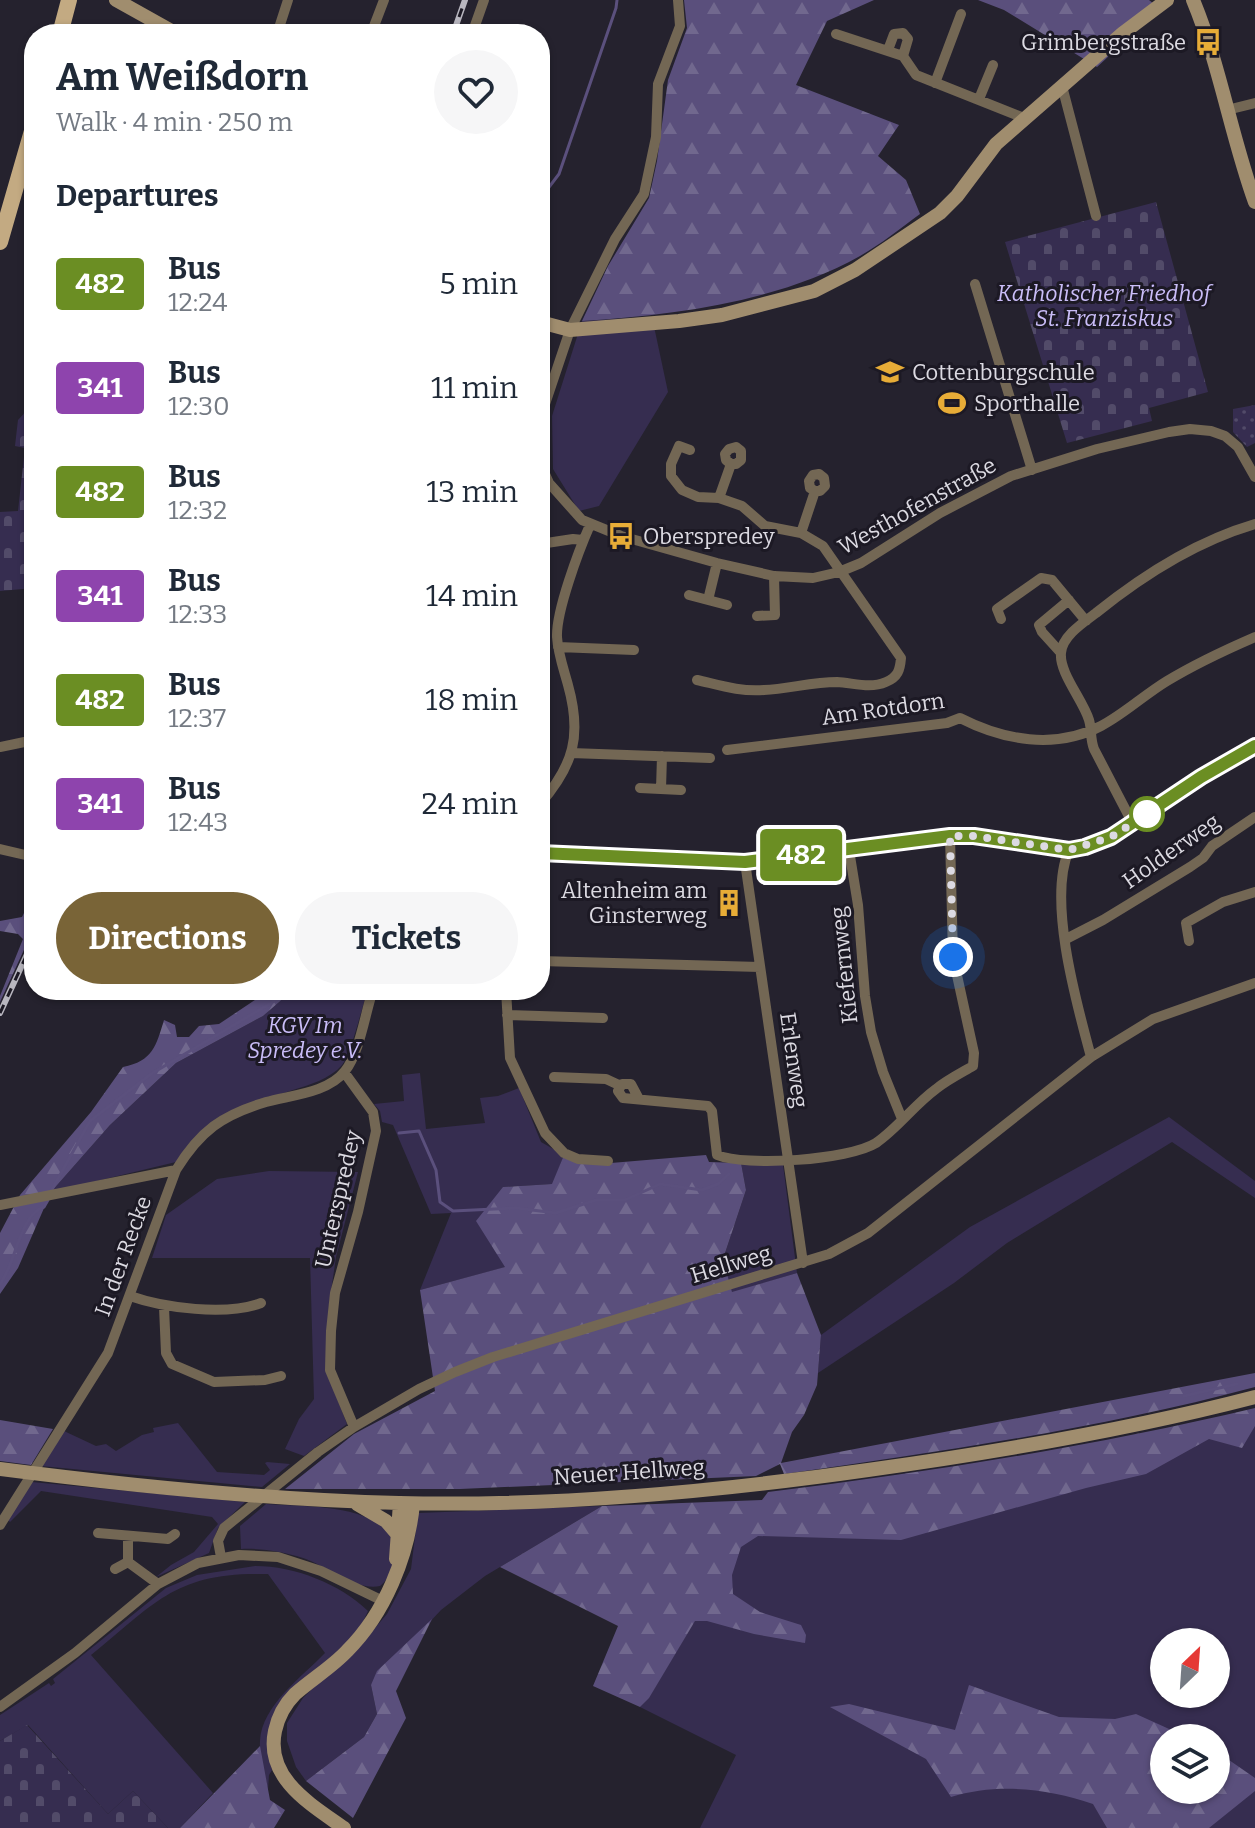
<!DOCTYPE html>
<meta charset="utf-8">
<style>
body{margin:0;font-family:Bitter,serif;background:#f6f6f7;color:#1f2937;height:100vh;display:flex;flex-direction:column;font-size:30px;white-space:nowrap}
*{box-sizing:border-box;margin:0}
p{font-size:26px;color:#747a83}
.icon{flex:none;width:44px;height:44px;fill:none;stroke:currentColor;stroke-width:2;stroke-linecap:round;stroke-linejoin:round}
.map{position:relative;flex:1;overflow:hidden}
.side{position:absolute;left:24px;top:24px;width:526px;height:976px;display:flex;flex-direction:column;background:#fff;border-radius:32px;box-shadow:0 2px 6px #0004}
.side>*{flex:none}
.badge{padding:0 16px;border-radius:6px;font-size:28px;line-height:52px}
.needle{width:52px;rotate:25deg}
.controls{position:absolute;left:1150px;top:1628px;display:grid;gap:16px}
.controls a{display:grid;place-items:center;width:80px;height:80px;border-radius:50%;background:#fff;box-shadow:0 2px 6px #0004;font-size:40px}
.you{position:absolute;width:40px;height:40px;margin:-20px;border:6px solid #fff;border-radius:50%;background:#1a73e8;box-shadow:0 0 0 12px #1a73e833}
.map>.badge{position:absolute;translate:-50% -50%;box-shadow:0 0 0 4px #fff}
h2{padding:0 32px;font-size:30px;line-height:72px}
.round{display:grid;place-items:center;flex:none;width:84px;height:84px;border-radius:42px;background:#f6f6f7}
.summary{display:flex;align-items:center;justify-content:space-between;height:136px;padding:0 32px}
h1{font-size:38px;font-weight:700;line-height:60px}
.cta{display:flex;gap:16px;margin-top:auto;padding:16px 32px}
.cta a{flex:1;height:92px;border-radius:48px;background:#796437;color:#fff;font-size:32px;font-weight:700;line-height:92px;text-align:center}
.cta a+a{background:#f6f6f7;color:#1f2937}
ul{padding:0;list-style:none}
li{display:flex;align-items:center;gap:24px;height:104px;padding:0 32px}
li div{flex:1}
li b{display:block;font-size:30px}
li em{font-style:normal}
li .badge{min-width:88px;font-weight:700;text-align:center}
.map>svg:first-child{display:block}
</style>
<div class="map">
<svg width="1255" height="1828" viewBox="0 0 1255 1828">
<defs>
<pattern id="forest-firs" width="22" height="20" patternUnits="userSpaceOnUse" patternTransform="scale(2)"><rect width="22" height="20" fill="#5a4f7c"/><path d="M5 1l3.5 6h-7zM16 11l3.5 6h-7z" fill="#71688e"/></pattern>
<pattern id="cemetery-stones" width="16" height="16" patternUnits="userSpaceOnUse" patternTransform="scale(2)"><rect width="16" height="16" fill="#362d50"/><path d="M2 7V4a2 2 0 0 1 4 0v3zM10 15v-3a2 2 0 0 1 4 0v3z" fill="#524b69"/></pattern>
<pattern id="park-dots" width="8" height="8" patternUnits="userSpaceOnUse" patternTransform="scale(2)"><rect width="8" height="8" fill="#362d50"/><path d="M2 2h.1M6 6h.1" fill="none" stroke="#524b69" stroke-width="1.8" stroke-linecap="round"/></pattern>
</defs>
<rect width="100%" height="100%" fill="#25222e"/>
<!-- green -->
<path fill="#362d50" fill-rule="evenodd" d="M652 317 668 392 599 506 579 511 553 469 552 416 582 321Z
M293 990H368C362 1006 351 1055 342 1065 330 1079 309 1085 293 1090 237 1108 211 1111 176 1162L51 1192 110 1125 176 1063 263 1016Z
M420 1073 426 1129 485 1123 480 1098 498 1096 519 1088 541 1142 564 1155 553 1184 503 1187 506 1267 420 1290 451 1213 431 1214 393 1125 382 1122 380 1111 374 1104 404 1101 402 1075Z
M1169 1117 1255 1181V1198L1172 1142 1007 1243 954 1283 818 1373 821 1335 970 1227Z
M741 1163 783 1165 797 1273 732 1293 723 1259 746 1190Z
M269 1171 358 1172 336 1257 329 1305 328 1375 347 1424 304 1456 285 1449 299 1419 314 1399 310 1258H152L166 1215 217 1179Z
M1255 1412V1828H700L736 1755 640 1707 649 1697 767 1500 1103 1451ZM1164 1642H1216V1694H1164ZM1164 1738H1216V1790H1164Z
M178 1423 217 1472 264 1475 270 1470 265 1463 267 1462 290 1464 262 1487 41 1466 64 1431 96 1446 106 1444 116 1451 142 1435 154 1432 153 1428Z
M32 1482 245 1502 218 1528 209 1553 156 1577 171 1565 194 1552 218 1524 212 1517 41 1491 10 1522 8 1520Z
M266 1504C308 1507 353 1504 389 1529 394 1549 398 1572 380 1586 355 1591 327 1566 303 1558 284 1552 262 1548 241 1549L240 1526Z
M602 1506 485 1576 441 1610 371 1685 377 1714 364 1737 306 1781 296 1767 287 1741V1723L303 1698 324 1677 351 1656 387 1614 411 1569 418 1513Z
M255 1566C295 1566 340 1584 368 1611L357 1634 292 1691 270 1763 272 1770 269 1775 268 1790C265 1774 259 1757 260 1741 262 1705 302 1677 325 1653L268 1574H264C176 1572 155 1603 91 1655L213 1793 180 1828H168L133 1791 108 1814 28 1725 0 1741V1715L49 1683 51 1686 55 1683 53 1679 166 1588 197 1575Z"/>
<!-- forest -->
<path fill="url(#forest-firs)" d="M684 0H874L827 21 796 85 899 125 878 156 906 180 920 214C901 228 881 244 860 256 778 302 674 315 582 321L608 266 649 198 657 161 668 80 687 28Z
M978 0H1149L1160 9 1097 67 1004 10Z
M34 893V928L0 1002V996L23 939 18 934 0 931V921L22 917Z
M270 990H293L263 1016 176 1063 110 1125 51 1192 18 1268 0 1294V1233L20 1195 91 1112 123 1067C153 1061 156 1046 164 1020L175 1025 177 1037H189L199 1026 219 1024Z
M564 1155 611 1163 706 1155 709 1162 741 1163 746 1190 723 1259 732 1292 797 1273 821 1335 817 1385 804 1415 792 1432 781 1463 1255 1373V1387C1098 1429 944 1451 784 1474L780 1464 756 1476 460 1489H285L354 1434 435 1391 420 1290 505 1267 476 1221 503 1187 552 1184Z
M1255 1408V1426L1242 1448 1209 1439 1146 1474 1086 1488 901 1540 758 1536 741 1547 732 1575 733 1594 760 1612 801 1625 806 1635 805 1643 754 1634 707 1621H695L649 1698 640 1707 593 1686 618 1626 500 1567 602 1506 762 1500 768 1492C932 1472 1094 1446 1255 1408Z
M0 1420 53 1429 31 1465 0 1461Z
M432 1619 396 1691 406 1718 353 1818 306 1781 364 1737 377 1714 371 1685 377 1671Z
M969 1685 1059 1717 1115 1719 1136 1714 1189 1738H1164V1790H1216V1751L1255 1778V1791L1209 1828H1107L1093 1804C1048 1788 996 1783 951 1797L926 1759 830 1707 849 1704 955 1730Z
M260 1746 270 1800 285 1810 274 1828H180Z"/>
<!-- cemetery -->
<path fill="url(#cemetery-stones)" d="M1156 202 1208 392 1149 408 1152 421 1067 443 1005 242Z
M34 403V588L0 591V512L18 511 25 448 15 446 18 420Z
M27 1725 108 1814 133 1791 168 1828H0V1741Z"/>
<!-- park -->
<path fill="url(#park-dots)" d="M1255 405V443L1247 447 1233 432V409Z"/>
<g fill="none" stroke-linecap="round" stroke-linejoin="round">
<!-- stream -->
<path stroke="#5b507d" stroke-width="3" d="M540 199 559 174 616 8 617 0
M399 1133 419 1131 436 1170 440 1202 453 1211 516 1208 556 1213 596 1200H625L660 1184 702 1190 718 1184 729 1174
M50 1193 90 1121 151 1074 293 990
M0 1284C16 1263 20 1214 44 1207L48 1200
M1184 1396 1237 1384"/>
<!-- street -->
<path stroke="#736754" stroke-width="10" d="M678 0 680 26 658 84 656 137 644 194 615 239 570 330 540 419V450L545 474 549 483 582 520 621 536 717 563 774 576 813 578 839 572 861 563 940 513 1011 476 1097 449 1169 432 1190 429 1211 431 1225 436 1238 447 1255 477
M279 27 301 34
M277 34 288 0
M371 34 384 0
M472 34 484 0
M836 34 903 56 916 75 1024 118
M888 50 894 34 903 33 908 39 903 56
M935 83 961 14
M1062 86 1096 216
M979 99 993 65
M1227 110 1255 103
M975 284 1032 470
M690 450 679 446 671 464V476L682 490 698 497 719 498 742 506 765 526 801 533 823 546 901 658C900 670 898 677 886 682 870 689 854 683 837 682 812 682 788 689 764 690 740 692 719 685 697 680
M719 498 731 464 726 460 725 454 729 449 736 447 741 451V460L736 464H731
M801 533 815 491H820L825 486 824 478 819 474 813 475 809 481 810 488 815 491
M540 544 573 539 583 540
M689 595 727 605
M708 600 717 563
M757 616 775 615 774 576
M1001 619 997 609 1041 578 1052 580 1086 621
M558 647 634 650
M1061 653 1042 632 1039 625 1069 600
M0 747 34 740
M727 750 947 723 960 718C1003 740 1055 750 1101 726 1124 714 1144 695 1167 681 1195 664 1225 650 1255 637
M571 753 710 758
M640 788 681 790
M661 789 662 756
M540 804C574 765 582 735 568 685 564 670 558 654 557 637 556 611 579 550 590 525
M1133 824 1094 749C1090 739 1092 730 1089 720 1083 700 1059 673 1061 653 1062 636 1084 622 1096 613 1143 575 1197 541 1255 524
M0 849 34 857
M849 850 858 905 865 996 871 1032 883 1072 902 1119
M1069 850C1047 900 1077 1005 1091 1057
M540 853 745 862 950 836H974L1069 850 1085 847 1122 831 1201 777 1255 746
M745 862 803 1263
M1066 939 1103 920 1190 867 1203 858 1212 846 1255 817
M1189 941 1186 923 1223 902 1255 892
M540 961 760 967
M506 990 510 1058 545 1133 564 1153 578 1159 608 1161
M507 1015 603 1018
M344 1072 373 1112 376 1131 358 1212 335 1293 331 1331 330 1370 354 1427
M554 1077 606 1079 621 1086
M639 1099 631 1084H622L618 1091 623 1098 708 1106 712 1111 717 1155C746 1167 849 1160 876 1143 898 1128 914 1105 936 1089 947 1080 961 1073 973 1066L974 1053 953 957 950 836
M0 1205 176 1170
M130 1296C164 1308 226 1316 261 1303
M164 1307 166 1353 172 1364 214 1382 265 1380 281 1376
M0 1525 108 1353 176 1170C200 1131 222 1115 266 1102 291 1095 328 1093 345 1071 360 1052 365 1013 373 990
M98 1533 168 1539 175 1534
M128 1536V1562
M221 1557 218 1541 224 1528 318 1452 354 1427 419 1389 455 1372 493 1357 829 1254 868 1233 1091 1057 1153 1019 1255 983
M128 1562 158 1584
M115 1569 128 1562
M0 1707 75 1653 158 1584 198 1563 239 1555 278 1557 321 1571 383 1601"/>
<!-- secondary -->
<path stroke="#a08d6e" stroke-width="14" d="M116 0 177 34
M1193 0C1220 65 1231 136 1255 202
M540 322 570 330 679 321 722 315 814 291 855 270 940 213 957 196 996 144 1123 33 1167 0
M0 1469C132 1486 266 1500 399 1503 555 1507 713 1492 868 1470 998 1452 1128 1430 1255 1397
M357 1504 386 1521 398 1535
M396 1559 400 1503
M344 1828C310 1804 265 1778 275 1731 278 1717 285 1704 295 1694 312 1679 332 1667 347 1651 385 1613 408 1556 413 1504"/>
<!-- primary -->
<path stroke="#c3aa82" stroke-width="16" d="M60 34 69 0
M0 242 34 124"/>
<!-- rail casing -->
<g stroke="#b8b6bf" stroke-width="6">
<path id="rail" d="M453 34 465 0
M0 1013 34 939"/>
</g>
<!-- rail -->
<use href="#rail" stroke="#1c1924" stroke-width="3" stroke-dasharray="9" stroke-linecap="butt"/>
</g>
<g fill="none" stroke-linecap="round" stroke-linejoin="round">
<!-- line casing -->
<g stroke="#fff" stroke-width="18">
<path id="line" d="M540 853 745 862 950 836H974L1069 850 1085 847 1111 837 1201 777 1255 746"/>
</g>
<!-- line -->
<use href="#line" stroke="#6b8e23" stroke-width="12"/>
<!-- walk -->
<path stroke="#dcdae2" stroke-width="8" stroke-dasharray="0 14.4" d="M953 957 950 836H974L1069 850 1111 837 1147 814"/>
</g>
<!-- icons -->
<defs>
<g id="bus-bare" transform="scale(2.16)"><path d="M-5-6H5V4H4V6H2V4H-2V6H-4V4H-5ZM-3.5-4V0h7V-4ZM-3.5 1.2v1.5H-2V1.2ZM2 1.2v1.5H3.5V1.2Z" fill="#e7ac37" stroke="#1c1924" stroke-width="2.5" paint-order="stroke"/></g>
<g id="school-bare" transform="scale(2.16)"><path d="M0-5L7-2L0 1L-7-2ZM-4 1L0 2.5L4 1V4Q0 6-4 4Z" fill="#e7ac37" stroke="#1c1924" stroke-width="2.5" paint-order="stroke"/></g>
<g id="stadium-bare" transform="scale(2.16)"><path d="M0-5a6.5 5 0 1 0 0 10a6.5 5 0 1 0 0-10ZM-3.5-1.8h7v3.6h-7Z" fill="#e7ac37" stroke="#1c1924" stroke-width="2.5" paint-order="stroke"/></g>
<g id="building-bare" transform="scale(2.16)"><path d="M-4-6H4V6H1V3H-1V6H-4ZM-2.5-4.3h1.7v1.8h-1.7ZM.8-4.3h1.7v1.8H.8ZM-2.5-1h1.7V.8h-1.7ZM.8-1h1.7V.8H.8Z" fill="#e7ac37" stroke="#1c1924" stroke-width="2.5" paint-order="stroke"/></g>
</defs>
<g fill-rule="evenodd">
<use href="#bus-bare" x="1208" y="42"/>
<use href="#school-bare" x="890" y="372"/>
<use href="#stadium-bare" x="952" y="403"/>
<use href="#bus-bare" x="621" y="536"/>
<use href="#building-bare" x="729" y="903"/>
</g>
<!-- markers -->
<circle fill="#fff" stroke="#6b8e23" stroke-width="4" cx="1147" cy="814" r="16"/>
<g text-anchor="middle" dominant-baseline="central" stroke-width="6" stroke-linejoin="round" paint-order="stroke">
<!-- poi labels -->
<g font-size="22" fill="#dcdae2" stroke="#1c1924" text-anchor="start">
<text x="1186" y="42" text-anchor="end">Grimbergstraße</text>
<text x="912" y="372">Cottenburgschule</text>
<text x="974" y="403">Sporthalle</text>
<text x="643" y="536">Oberspredey</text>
<text x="707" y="890" text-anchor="end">Altenheim am<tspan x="707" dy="25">Ginsterweg</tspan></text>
</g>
<!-- park labels -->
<g font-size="22" font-style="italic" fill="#cabdf8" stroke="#1c1924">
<text x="1104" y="293">Katholischer Friedhof<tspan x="1104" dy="25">St. Franziskus</tspan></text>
<text x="305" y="1025">KGV Im<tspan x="305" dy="25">Spredey e.V.</tspan></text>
</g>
<!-- street labels -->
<g font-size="22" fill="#dcdae2" stroke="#1c1924">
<text transform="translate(917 506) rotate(-29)">Westhofenstraße</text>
<text transform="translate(883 709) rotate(-8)">Am Rotdorn</text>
<text transform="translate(1171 851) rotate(-35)">Holderweg</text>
<text transform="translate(844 965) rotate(-96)">Kiefernweg</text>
<text transform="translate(794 1060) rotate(82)">Erlenweg</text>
<text transform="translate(338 1199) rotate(-77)">Unterspredey</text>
<text transform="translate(123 1256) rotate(-70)">In der Recke</text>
<text transform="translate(731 1264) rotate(-17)">Hellweg</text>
<text transform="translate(629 1472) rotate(-4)">Neuer Hellweg</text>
</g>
</g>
</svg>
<div class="controls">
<a><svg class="needle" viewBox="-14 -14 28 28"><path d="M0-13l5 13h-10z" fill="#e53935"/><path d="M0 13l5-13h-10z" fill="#747a83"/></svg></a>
<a><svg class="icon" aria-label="layers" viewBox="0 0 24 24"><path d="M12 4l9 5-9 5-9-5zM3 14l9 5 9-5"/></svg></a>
</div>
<div class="you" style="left:953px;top:957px"></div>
<b class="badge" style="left:801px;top:855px;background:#6b8e23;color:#fff">482</b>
<section class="side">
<div class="summary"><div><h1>Am Weißdorn</h1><p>Walk · 4 min · 250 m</p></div><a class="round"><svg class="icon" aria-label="heart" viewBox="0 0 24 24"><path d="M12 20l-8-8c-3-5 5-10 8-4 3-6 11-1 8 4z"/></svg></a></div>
<h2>Departures</h2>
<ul>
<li><span class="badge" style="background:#6b8e23;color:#fff">482</span><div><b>Bus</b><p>12:24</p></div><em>5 min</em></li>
<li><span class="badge" style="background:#8e44ad;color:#fff">341</span><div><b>Bus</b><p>12:30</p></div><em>11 min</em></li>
<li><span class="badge" style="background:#6b8e23;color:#fff">482</span><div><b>Bus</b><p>12:32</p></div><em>13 min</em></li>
<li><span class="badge" style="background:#8e44ad;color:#fff">341</span><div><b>Bus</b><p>12:33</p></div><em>14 min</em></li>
<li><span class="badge" style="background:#6b8e23;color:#fff">482</span><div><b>Bus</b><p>12:37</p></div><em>18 min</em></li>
<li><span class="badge" style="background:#8e44ad;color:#fff">341</span><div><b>Bus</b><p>12:43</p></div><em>24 min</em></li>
</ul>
<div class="cta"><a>Directions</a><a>Tickets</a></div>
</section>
</div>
